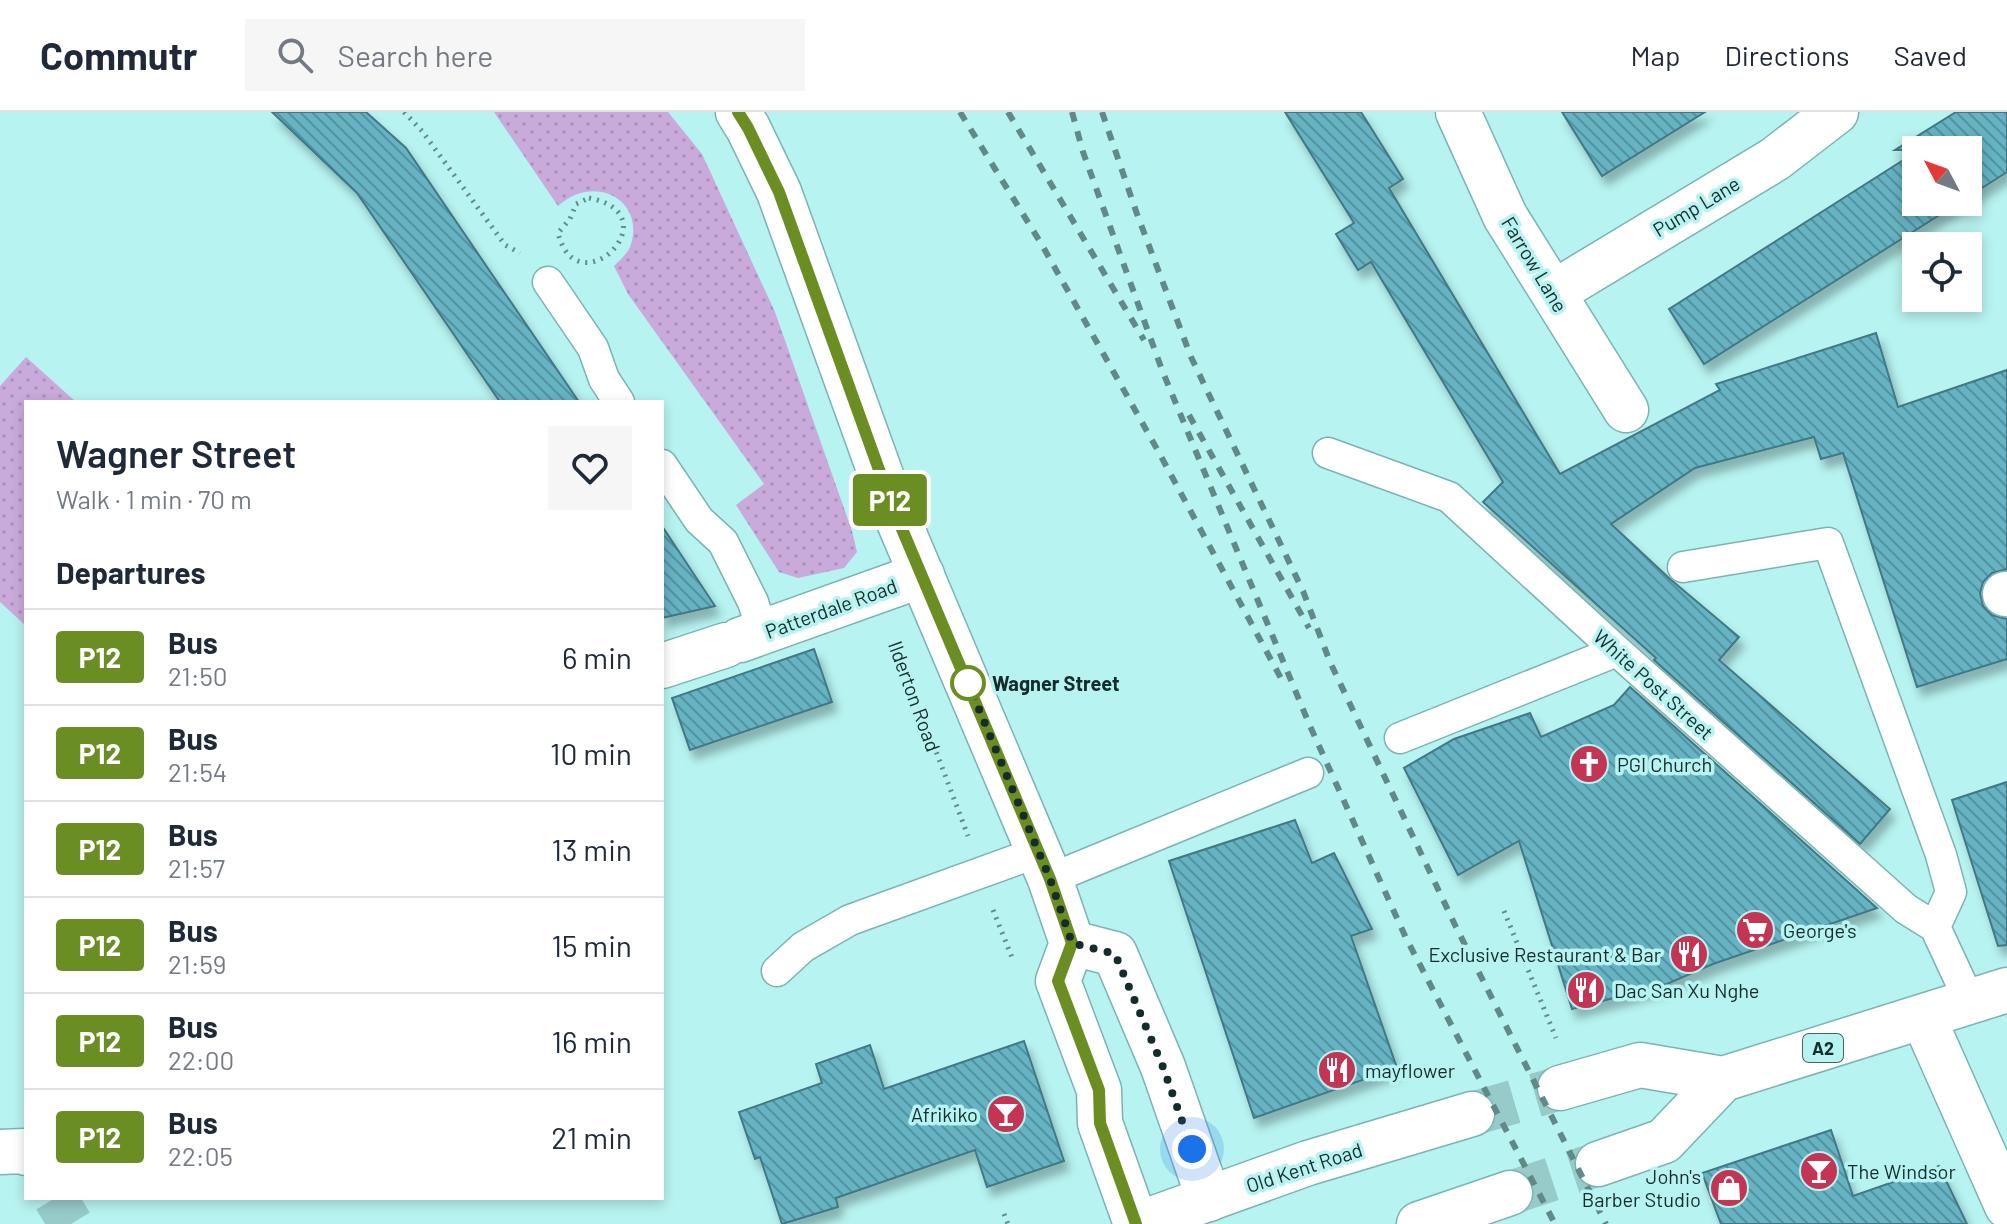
<!DOCTYPE html>
<meta charset="utf-8">
<style>
body{margin:0;font-family:Barlow,sans-serif;background:#f6f6f7;color:#1f2937;height:100vh;display:flex;flex-direction:column;font-size:30px;white-space:nowrap}
*{box-sizing:border-box;margin:0}
p{font-size:26px;color:#747a83}
.icon{flex:none;width:44px;height:44px;fill:none;stroke:currentColor;stroke-width:2;stroke-linecap:round;stroke-linejoin:round}
.map{position:relative;flex:1;overflow:hidden}
.details{position:absolute;left:24px;top:288px;width:640px;height:800px;display:flex;flex-direction:column;background:#fff;border-radius:0px;box-shadow:0 4px 12px #0003}
.details>*{flex:none}
.badge{padding:0 16px;border-radius:6px;font-size:28px;line-height:52px}
.needle{width:52px;rotate:311deg}
.fabs{position:absolute;left:1902px;top:24px;display:grid;gap:16px}
.fabs a{display:grid;place-items:center;width:80px;height:80px;border-radius:0px;background:#fff;box-shadow:0 4px 12px #0003;font-size:40px}
.you{position:absolute;width:40px;height:40px;margin:-20px;border:6px solid #fff;border-radius:50%;background:#1a73e8;box-shadow:0 0 0 12px #1a73e833}
.map>.badge{position:absolute;translate:-50% -50%;box-shadow:0 0 0 4px #fff}
h2{padding:0 32px;font-size:30px;line-height:72px}
.round{display:grid;place-items:center;flex:none;width:84px;height:84px;border-radius:0px;background:#f6f6f7}
.summary{display:flex;align-items:center;justify-content:space-between;height:136px;padding:0 32px}
h1{font-size:38px;font-weight:600;line-height:60px}
ul{padding:0;list-style:none}
li{display:flex;align-items:center;gap:24px;height:96px;padding:0 32px;border-top:2px solid #e0e1e3}
li div{flex:1}
li b{display:block;font-size:30px}
li em{font-style:normal}
li .badge{min-width:88px;font-weight:700;text-align:center}
header{display:flex;align-items:center;gap:48px;box-sizing:border-box;height:112px;padding:0 40px;background:#fff;border-bottom:2px solid #e0e1e3}
header strong{font-size:38px}
nav{display:flex;gap:44px;margin-inline-start:auto;font-size:28px}
.search{width:560px;height:72px;background:#f6f6f7;display:flex;align-items:center;gap:20px;box-sizing:border-box;padding:0 28px;border-radius:0px;color:#747a83;font-size:30px}
.map>svg:first-child{display:block}
</style>
<header>
<strong>Commutr</strong>
<div class="search"><svg class="icon" aria-label="search" viewBox="0 0 24 24"><circle cx="10" cy="10" r="6"/><path d="M15 15l6 6"/></svg>Search here</div>
<nav><a>Map</a><a>Directions</a><a>Saved</a></nav>
</header>
<div class="map">
<svg width="2007" height="1112" viewBox="0 0 2007 1112">
<defs>
<pattern id="grass-dots" width="8" height="8" patternUnits="userSpaceOnUse" patternTransform="scale(2)"><rect width="8" height="8" fill="#c9aada"/><path d="M2 2h.1M6 6h.1" fill="none" stroke="#ac92bb" stroke-width="1.8" stroke-linecap="round"/></pattern>
<pattern id="building-back-hatch" width="6" height="6" patternUnits="userSpaceOnUse" patternTransform="scale(2)"><rect width="6" height="6" fill="#65b3c3"/><path d="M-1 5l2 2M0 0l6 6M5-1l2 2" fill="none" stroke="#52929f"/></pattern>
<filter id="shadow"><feDropShadow dx="5" dy="9" stdDeviation="4" flood-color="#0004"/></filter>
</defs>
<rect width="100%" height="100%" fill="#b7f3f0"/>
<!-- grass -->
<path fill="url(#grass-dots)" d="M494 0H668L702 42 775 200 852 419 857 440 844 456 798 466 779 460 736 393 764 372 628 182 614 154C619 149 627 142 630 135 647 89 595 60 558 94Z
M26 245 76 290H26V514L0 490V274Z"/>
<!-- building -->
<path fill="url(#building-back-hatch)" stroke="#427883" stroke-width="2" filter="url(#shadow)" d="M272 0H366L406 36 579 290H500L357 81Z
M1285 0H1361L1403 67 1389 76 1560 362 1720 278 1716 272 1876 221 1898 295 2007 258V457L1992 461 1983 470 1980 481 1983 494 1992 503 2007 507V547L1917 575 1843 341 1821 347 1814 325 1695 356 1611 412 1670 467 1739 525 1719 548 1890 697 1860 732 1654 548 1656 546 1483 390 1503 370 1371 150 1358 158 1336 122 1354 111Z
M1562 0H1705L1602 64Z
M1956 0H2007V60L1968 85V38H1895Z
M1916 40V90H1960L1704 252 1669 197Z
M662 414 715 494 662 506Z
M814 537 832 590 690 638 672 586Z
M1630 575 1877 796 1713 852 1667 872 1572 897 1519 729 1458 763 1404 656 1454 627 1530 601 1541 625 1614 593Z
M2007 670V833L1998 834 1952 688Z
M1295 708 1312 751 1334 741 1372 817 1351 824 1397 956 1254 1006 1169 749Z
M1024 929 1064 1049 987 1075 975 1038 836 1086 838 1095 782 1112 760 1045 755 1047 739 1000 822 971 816 952 870 933 884 977Z
M1831 1018 1853 1084 1939 1054 1967 1112H1721L1702 1061Z"/>
<g fill="none" stroke-linecap="round" stroke-linejoin="round">
<!-- street-tunnel -->
<path stroke="#96cbc9" stroke-width="44" stroke-dasharray="44 22" stroke-linecap="butt" d="M55 1086 71 1112"/>
<!-- highway-tunnel -->
<path stroke="#96cbc9" stroke-width="44" stroke-dasharray="44 22" stroke-linecap="butt" d="M1472 1002 1560 976
M1510 1081 1598 1052"/>
<!-- lane casing -->
<g stroke="#7ab4b2" stroke-width="33">
<path id="lane" d="M548 170 593 236 604 267 619 290
M1328 341 1449 385 1617 539 1906 797 1935 815 1970 890
M662 353 699 408 723 430 753 490 763 521
M1683 455 1828 431 1941 743 1951 780 1935 815
M1400 626 1617 539
M1050 767 1308 661
M777 859 803 835 850 808 1038 740"/>
</g>
<!-- street casing -->
<g stroke="#7ab4b2" stroke-width="47">
<path id="street" d="M1458 0 1505 104 1626 298
M1553 181 1775 47 1836 0
M2005 482H2007
M740 528 922 463
M662 554 726 533
M1923 905 2007 1094
M0 1040 24 1039 26 1041"/>
</g>
<!-- secondary casing -->
<g stroke="#7ab4b2" stroke-width="47">
<path id="secondary" d="M738 0 748 16 779 80 891 391 1050 767 1072 831 1058 869 1099 978 1100 1011 1136 1112
M1072 831 1115 842 1163 955 1209 1087"/>
</g>
<!-- highway casing -->
<g stroke="#7ab4b2" stroke-width="47">
<path id="highway" d="M1560 976 1640 953 1723 967 2007 878
M1598 1052 1664 1029 1723 967
M1138 1112 1308 1051 1472 1002
M1419 1112 1510 1081"/>
</g>
<!-- path -->
<path stroke="#638c8a" stroke-width="5" stroke-dasharray="2 6" stroke-linecap="butt" d="M404 0 422 19 505 133 520 141
M589 86C674 102 577 198 558 121L570 107 576 92Z
M911 573 968 724
M993 798 1013 848
M1504 799 1556 926
M1004 1102 1008 1112"/>
<!-- lane -->
<use href="#lane" stroke="#fff" stroke-width="30"/>
<!-- street -->
<use href="#street" stroke="#fff" stroke-width="44"/>
<!-- secondary -->
<use href="#secondary" stroke="#fff" stroke-width="44"/>
<!-- highway -->
<use href="#highway" stroke="#fff" stroke-width="44"/>
<!-- rail -->
<path stroke="#608987" stroke-width="6" stroke-dasharray="10 10" stroke-linecap="butt" d="M960 0 1042 133 1157 337 1283 570
M1008 0 1144 228
M1072 0 1083 40 1162 258 1310 614 1406 826 1555 1112
M1102 0 1137 102 1191 245 1303 479 1330 550 1456 815 1606 1112
M1189 303 1309 516"/>
</g>
<g fill="none" stroke-linecap="round" stroke-linejoin="round">
<!-- line casing -->
<g stroke="#fff" stroke-width="18">
<path id="line" d="M738 0 748 16 779 80 891 391 1050 767 1072 831 1058 869 1099 978 1100 1011 1136 1112"/>
</g>
<!-- line -->
<use href="#line" stroke="#6b8e23" stroke-width="12"/>
<!-- walk -->
<path stroke="#142c2b" stroke-width="8" stroke-dasharray="0 14.4" d="M968 571 1050 767 1072 831 1115 842 1163 955 1192 1037"/>
</g>
<!-- icons -->
<defs>
<g id="church-disc" transform="scale(2)"><circle r="9.5" fill="#c43453" stroke="#b7f3f0"/><path d="M-1.2-6h2.4v3.5h3.3v2.4h-3.3V6h-2.4V-.1h-3.3v-2.4h3.3Z" fill="#fff"/></g>
<g id="supermarket-disc" transform="scale(2)"><circle r="9.5" fill="#c43453" stroke="#b7f3f0"/><path d="M-6-5.5h2.5l.6 2H6L4.5 2H-2.5L-4.4-4H-6ZM-1.5 3.2a1.3 1.3 0 1 0 .1 0ZM3 3.2a1.3 1.3 0 1 0 .1 0Z" fill="#fff"/></g>
<g id="restaurant-disc" transform="scale(2)"><circle r="9.5" fill="#c43453" stroke="#b7f3f0"/><path d="M-5-6h1v4h1v-4h1v4h1v-4h1v5L-1.5 .5V6h-2V.5L-5-1ZM5-6V6H3V1.5H1.5Q1.5-4 5-6Z" fill="#fff"/></g>
<g id="bar-disc" transform="scale(2)"><circle r="9.5" fill="#c43453" stroke="#b7f3f0"/><path d="M-6-5H6L.8 .8V4.5H3.5V6h-7V4.5H-.8V.8Z" fill="#fff"/></g>
<g id="shop-disc" transform="scale(2)"><circle r="9.5" fill="#c43453" stroke="#b7f3f0"/><path d="M-5-2.5h2.3a2.7 3.5 0 0 1 5.4 0H5L5.5 6h-11ZM-1.5-2.5h3a1.5 2.3 0 0 0-3 0Z" fill="#fff"/></g>
</defs>
<g fill-rule="evenodd">
<use href="#church-disc" x="1589" y="652"/>
<use href="#supermarket-disc" x="1755" y="818"/>
<use href="#restaurant-disc" x="1689" y="842"/>
<use href="#restaurant-disc" x="1586" y="878"/>
<use href="#restaurant-disc" x="1337" y="958"/>
<use href="#bar-disc" x="1006" y="1002"/>
<use href="#bar-disc" x="1819" y="1059"/>
<use href="#shop-disc" x="1729" y="1076"/>
</g>
<!-- markers -->
<circle fill="#fff" stroke="#6b8e23" stroke-width="4" cx="968" cy="571" r="16"/>
<g text-anchor="middle" dominant-baseline="central" stroke-width="7" stroke-linejoin="round" paint-order="stroke">
<!-- shield labels -->
<rect fill="#b7f3f0" stroke="#456866" stroke-width="2" x="1803" y="922" width="40" height="28" rx="6"/>
<g font-size="18" font-weight="bold" fill="#142c2b">
<text x="1823" y="936">A2</text>
</g>
<!-- street labels -->
<g font-size="20" fill="#142c2b" stroke="#b7f3f0">
<text transform="translate(1696 94) rotate(-31)">Pump Lane</text>
<text transform="translate(1535 152) rotate(59)">Farrow Lane</text>
<text transform="translate(831 496) rotate(-20)">Patterdale Road</text>
<text transform="translate(1654 572) rotate(42)">White Post Street</text>
<text transform="translate(915 584) rotate(70)">Ilderton Road</text>
<text transform="translate(1304 1055) rotate(-18)">Old Kent Road</text>
</g>
<!-- stop labels -->
<g font-size="20" font-weight="bold" fill="#142c2b" stroke="#b7f3f0" text-anchor="start">
<text x="992" y="571">Wagner Street</text>
</g>
<!-- poi labels -->
<g font-size="20" fill="#142c2b" stroke="#b7f3f0" text-anchor="start">
<text x="1617" y="652">PGI Church</text>
<text x="1783" y="818">George's</text>
<text x="1661" y="842" text-anchor="end">Exclusive Restaurant &amp; Bar</text>
<text x="1614" y="878">Dac San Xu Nghe</text>
<text x="1365" y="958">mayflower</text>
<text x="978" y="1002" text-anchor="end">Afrikiko</text>
<text x="1847" y="1059">The Windsor</text>
<text x="1701" y="1064" text-anchor="end">John's<tspan x="1701" dy="23">Barber Studio</tspan></text>
</g>
</g>
</svg>
<div class="fabs">
<a><svg class="needle" viewBox="-14 -14 28 28"><path d="M0-13l5 13h-10z" fill="#e53935"/><path d="M0 13l5-13h-10z" fill="#747a83"/></svg></a>
<a><svg class="icon" aria-label="locate" viewBox="0 0 24 24"><circle cx="12" cy="12" r="6"/><path d="M12 2v4M12 18v4M2 12h4M18 12h4"/></svg></a>
</div>
<div class="you" style="left:1192px;top:1037px"></div>
<b class="badge" style="left:890px;top:388px;background:#6b8e23;color:#fff">P12</b>
<section class="details">
<div class="summary"><div><h1>Wagner Street</h1><p>Walk · 1 min · 70 m</p></div><a class="round"><svg class="icon" aria-label="heart" viewBox="0 0 24 24"><path d="M12 20l-8-8c-3-5 5-10 8-4 3-6 11-1 8 4z"/></svg></a></div>
<h2>Departures</h2>
<ul>
<li><span class="badge" style="background:#6b8e23;color:#fff">P12</span><div><b>Bus</b><p>21:50</p></div><em>6 min</em></li>
<li><span class="badge" style="background:#6b8e23;color:#fff">P12</span><div><b>Bus</b><p>21:54</p></div><em>10 min</em></li>
<li><span class="badge" style="background:#6b8e23;color:#fff">P12</span><div><b>Bus</b><p>21:57</p></div><em>13 min</em></li>
<li><span class="badge" style="background:#6b8e23;color:#fff">P12</span><div><b>Bus</b><p>21:59</p></div><em>15 min</em></li>
<li><span class="badge" style="background:#6b8e23;color:#fff">P12</span><div><b>Bus</b><p>22:00</p></div><em>16 min</em></li>
<li><span class="badge" style="background:#6b8e23;color:#fff">P12</span><div><b>Bus</b><p>22:05</p></div><em>21 min</em></li>
</ul>
</section>
</div>
